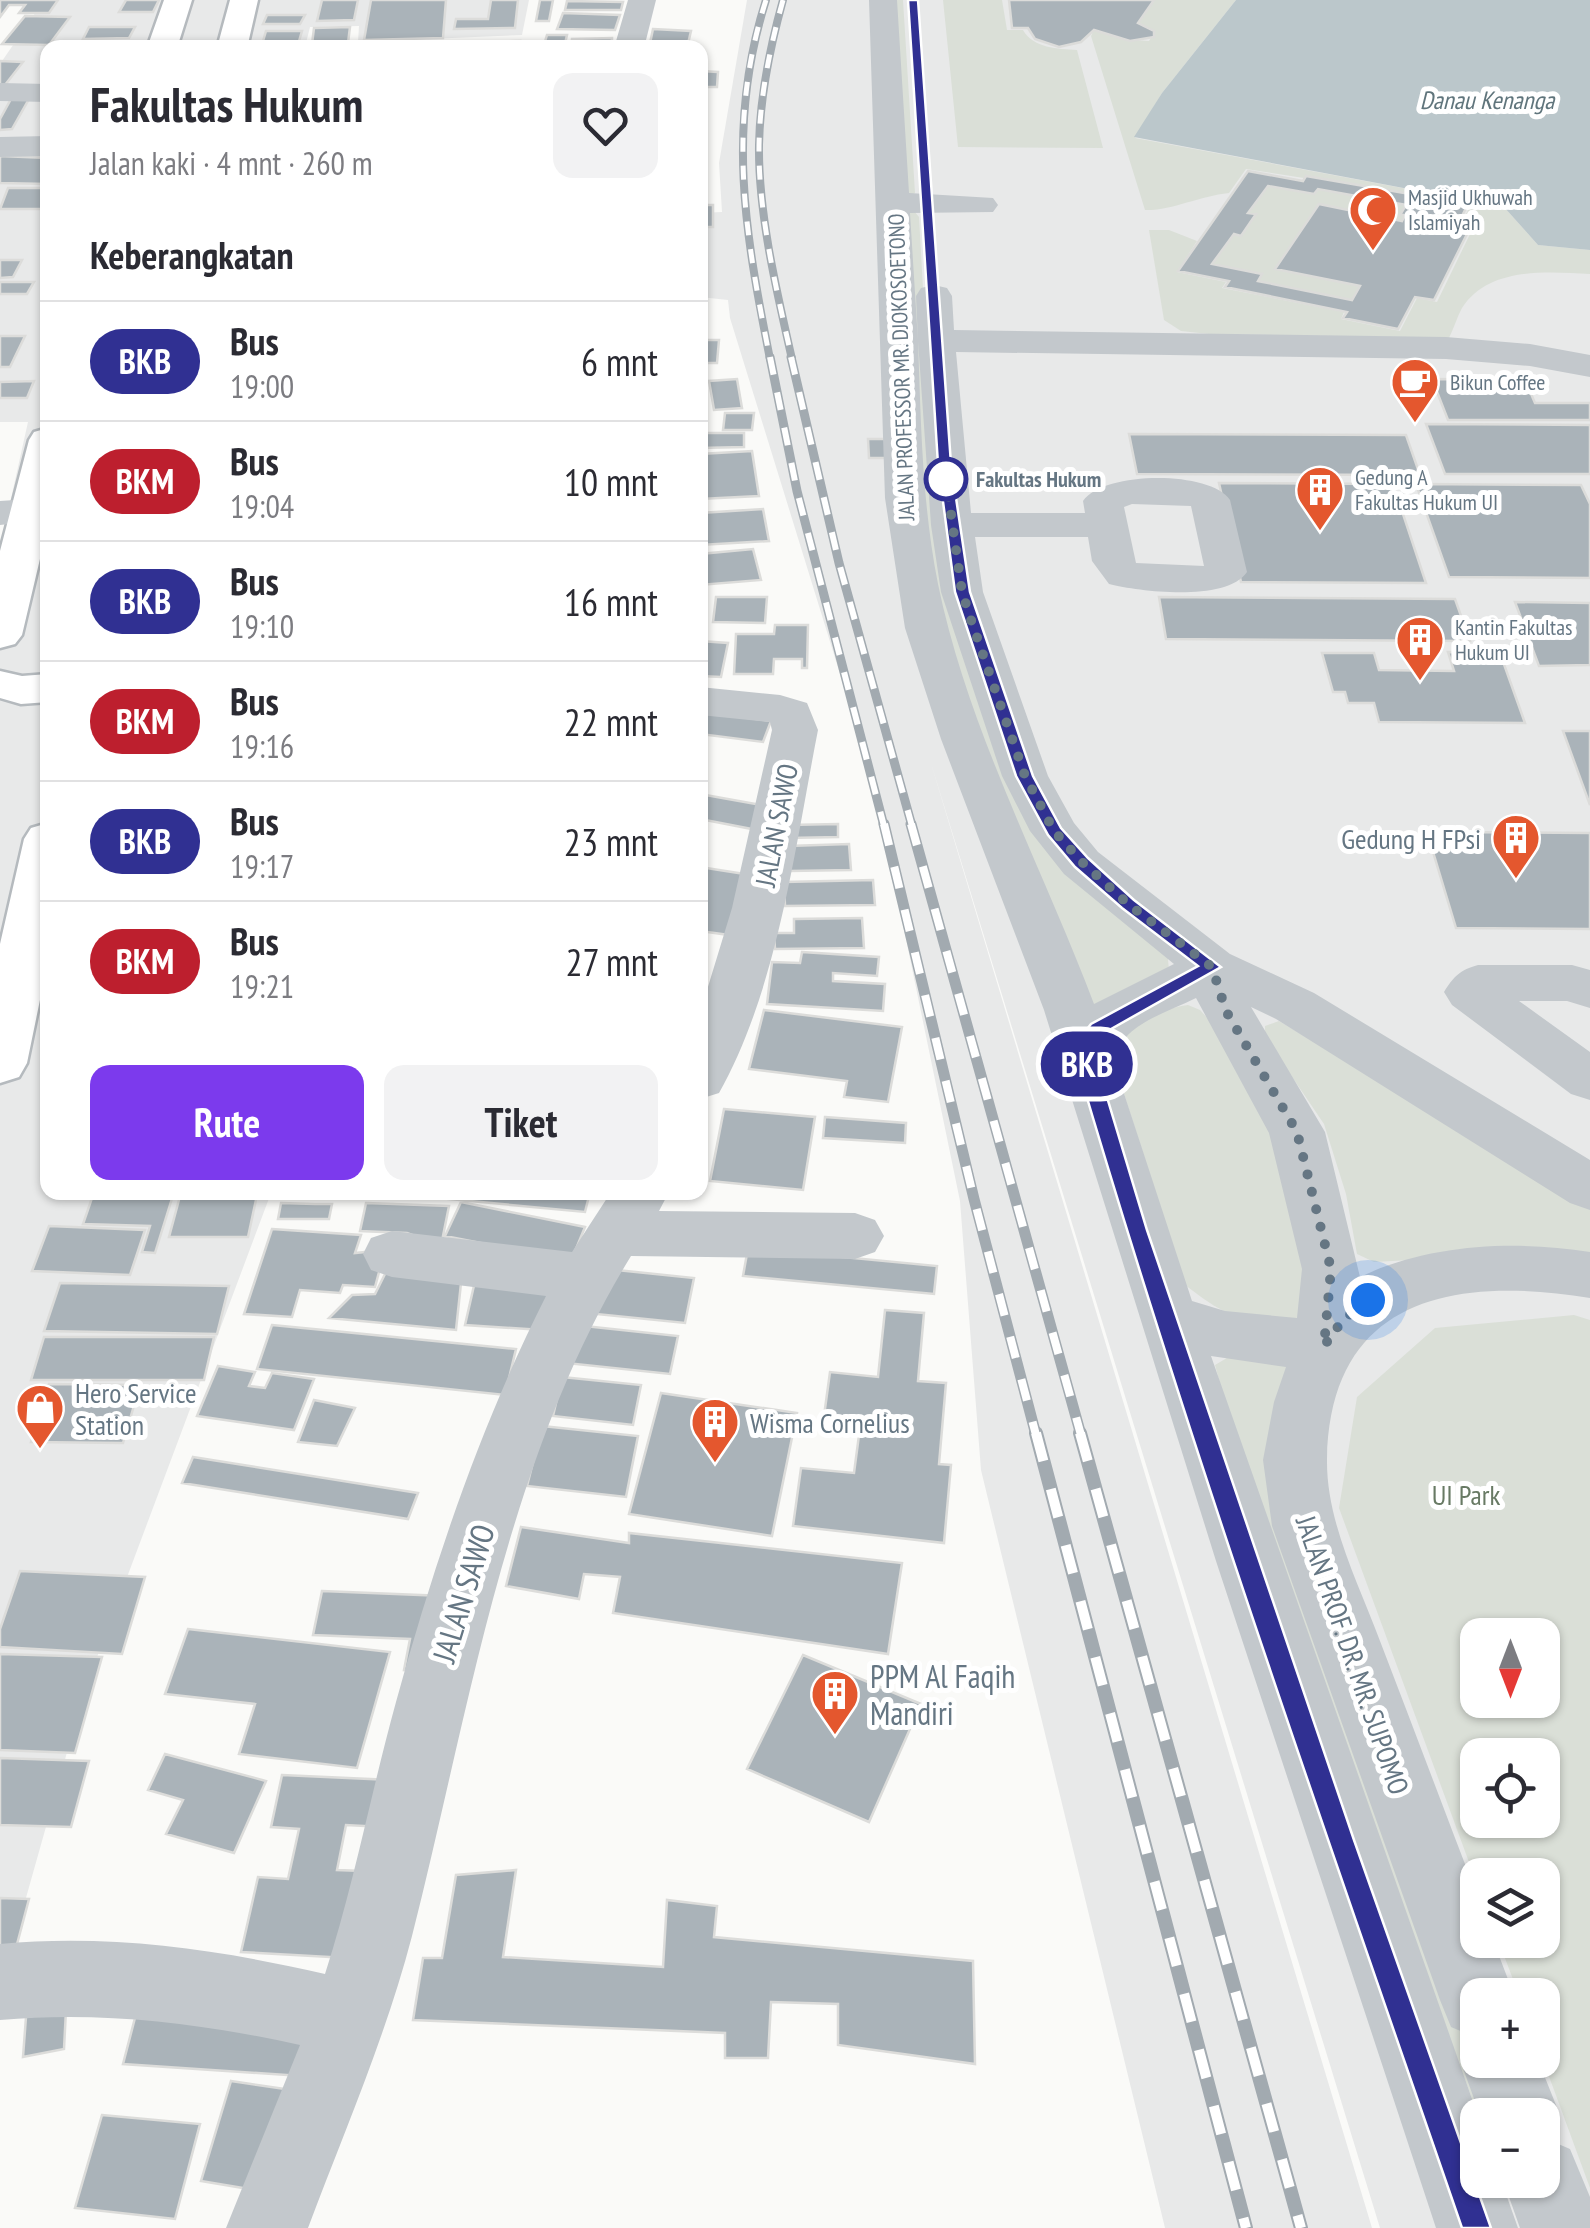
<!DOCTYPE html>
<html lang="id">
<meta charset="utf-8">
<style>
body{margin:0;font-family:"PT Sans Narrow",sans-serif;background:#f2f2f3;color:#2b2b33;height:100vh;display:flex;flex-direction:column;font-size:38px;white-space:nowrap}
*{box-sizing:border-box;margin:0}
p{font-size:32px;color:#7c7c81}
.icon{flex:none;width:55px;height:55px;fill:none;stroke:currentColor;stroke-width:2;stroke-linecap:round;stroke-linejoin:round}
.map{position:relative;flex:1;overflow:hidden}
.details{position:absolute;left:40px;top:40px;width:668px;height:1160px;display:flex;flex-direction:column;background:#fff;border-radius:20px;box-shadow:0 2px 8px #0004}
.details>*{flex:none}
.badge{padding:0 20px;border-radius:32px;font-size:35px;line-height:65px}
.needle{width:65px;rotate:180deg}
.buttons{position:absolute;left:1460px;top:1618px;display:grid;gap:20px}
.buttons a{display:grid;place-items:center;width:100px;height:100px;border-radius:20px;background:#fff;box-shadow:0 2px 8px #0004;font-size:50px}
.you{position:absolute;width:50px;height:50px;margin:-25px;border:8px solid #fff;border-radius:50%;background:#1a73e8;box-shadow:0 0 0 15px #1a73e833}
.map>.badge{position:absolute;translate:-50% -50%;box-shadow:0 0 0 5px #fff}
h2{padding:0 50px;font-size:38px;line-height:90px}
.round{display:grid;place-items:center;flex:none;width:105px;height:105px;border-radius:20px;background:#f2f2f3}
.headline{display:flex;align-items:center;justify-content:space-between;height:170px;padding:0 50px}
h1{font-size:48px;font-weight:800;line-height:75px}
.primary-button{display:flex;gap:20px;margin-top:auto;padding:20px 50px}
.primary-button a{flex:1;height:115px;border-radius:20px;background:#7c3aed;color:#fff;font-size:40px;font-weight:800;line-height:115px;text-align:center}
.primary-button a+a{background:#f2f2f3;color:#2b2b33}
ul{padding:0;list-style:none}
li{display:flex;align-items:center;gap:30px;height:120px;padding:0 50px;border-top:2px solid #e1e1e2}
li div{flex:1}
li b{display:block;font-size:38px}
li em{font-style:normal}
li .badge{min-width:110px;font-weight:700;text-align:center}
.map>svg:first-child{display:block}
</style>
<div class="map">
<svg width="1590" height="2228" viewBox="0 0 1590 2228">
<rect width="100%" height="100%" fill="#fafaf8"/>
<!-- built -->
<path fill="#e8e9e9" fill-rule="evenodd" d="M44 0H529L522 35 358 42 359 26 310 27 305 47 48 48V1192L271 1193 84 1692 0 1990V548L28 422H0V64Z
M747 0H1590V2228H1380L930 760 1372 2228H1165L981 1470 960 1201 874 784 730 318 728 300 700 297V213L722 212 719 163ZM1478 1635H1542V1700H1478ZM1478 1755H1542V1820H1478ZM1478 1875H1542V1940H1478ZM1478 1995H1542V2060H1478ZM1478 2115H1542V2180H1478Z"/>
<!-- green -->
<path fill="#dadfd7" fill-rule="evenodd" d="M892 0H903L915 193 907 197Z
M943 0H1002L1007 30H1023C1033 48 1058 49 1077 50L1103 148 958 147Z
M1155 0H1236L1162 93 1135 138 1504 207 1538 245 1590 250V274C1548 272 1489 266 1462 308 1457 317 1454 328 1449 338L1209 334 1181 331 1164 320 1149 230H1169L1197 241 1177 272 1226 282 1222 288 1344 312 1341 319 1400 331 1417 298 1437 302 1471 232 1459 229 1471 204 1246 169 1229 193C1199 196 1171 211 1145 210L1091 36 1094 30 1121 39 1149 41 1155 31 1138 23Z
M1268 186 1314 194 1318 189 1406 205 1402 221 1319 205 1276 268 1360 286 1352 300 1258 281 1261 274 1212 264 1234 234 1241 235 1255 215 1248 213Z
M905 211H914L919 217 935 502 1011 778 1167 948 1169 971 1092 1014 954 668 924 546Z
M1188 1005 1200 1010 1211 1022 1265 1102 1318 1287 1298 1322C1243 1324 1228 1318 1185 1285L1110 1050C1127 1027 1159 1008 1188 1005Z
M1279 1021 1590 1206V1261L1429 1259 1374 1262 1357 1254 1346 1194 1324 1124 1265 1037V1026Z
M1574 1315 1590 1320V2188L1543 2060 1542 1995H1519L1498 1940H1542V1875H1478L1477 1884 1339 1508 1357 1397 1435 1328ZM1478 1635H1542V1700H1478ZM1478 1755H1542V1820H1478Z
M1232 1355 1261 1356 1293 1369 1297 1559 1496 2115H1478L1251 1498 1215 1365Z"/>
<!-- water -->
<path fill="#bbc7cb" d="M1236 0H1590V250L1538 245 1504 207 1134 137 1162 93Z"/>
<!-- building -->
<path fill="#aab3b9" stroke="#dcdcda" stroke-width="2.5" fill-rule="evenodd" d="M0 0H58L49 13H19L25 5H9L0 17Z
M126 0H159L153 12H119Z
M322 0H358L354 20 317 21Z
M371 0H446L443 38 364 40Z
M491 0H518L515 28 454 29 456 19H488Z
M540 0H553L549 21H536Z
M1009 0H1154L1138 23 1154 31V37L1130 41 1094 30 1081 42 1059 47 1035 39 1028 28H1012Z
M567 1 623 2 621 10H565Z
M563 13 620 15 615 30 557 29Z
M267 15H305L300 24H263Z
M25 16 70 17 49 45 2 44Z
M89 27H135L129 38 83 39Z
M350 27 348 43 312 44 314 28Z
M653 29 691 31 687 48H649Z
M266 31H302L297 48H261Z
M547 35H567L564 48H543Z
M612 38V48H571L572 39Z
M520 41 519 48H462V42Z
M0 61 23 62 5 85H0Z
M700 71 718 72 717 87H700Z
M11 99H29L12 129 0 130V119Z
M0 156 48 158V184L0 183Z
M1248 171 1303 181 1306 176 1468 204 1455 230 1468 232 1434 300 1415 297 1398 329 1343 318 1347 312 1225 287 1229 281 1178 271ZM1268 186 1314 194 1318 189 1406 205 1400 215H1405L1402 221 1319 204 1275 269 1360 286 1352 300 1258 281 1262 274 1212 264 1234 234 1241 236 1256 214 1248 213Z
M8 188H48V209H0Z
M700 205H713V227H700Z
M0 260H22L13 277 0 278Z
M0 282H34L27 294H0Z
M0 336H25L10 367H0Z
M700 340H719L717 363H700Z
M737 379 742 408 714 410 709 381Z
M1432 379 1525 380 1535 403H1590V420H1448Z
M34 381 27 398H0V382Z
M725 413H754L752 430H723Z
M1426 424 1590 425V474H1445Z
M700 433H744V447L700 448Z
M1129 434 1406 435 1420 475 1137 474Z
M868 439H885L886 458H869Z
M752 451 759 496 700 499V454Z
M1219 483 1393 484 1426 583 1241 582Z
M1416 484 1581 485 1590 504V578L1449 577Z
M763 509 769 541 700 545V513Z
M753 549 761 580 700 585V554Z
M716 597H767L765 623 713 622Z
M1159 597 1455 599 1470 641 1166 639Z
M1515 602 1590 603V665L1539 666Z
M775 625H808L807 668H802V659H774L773 674H734L736 634H774Z
M700 641 728 643 721 677 700 676Z
M1448 652 1500 653 1525 723 1379 722 1374 703H1348L1345 692H1333L1322 653H1374L1379 670 1454 671Z
M700 712 771 721 763 742 700 734Z
M1563 731H1590V805Z
M700 794 767 806 757 830 700 819Z
M838 824V837L788 838V825Z
M1427 832 1590 833V929L1456 928Z
M849 844 851 870 790 871 788 846Z
M700 867 751 875 729 935 700 931Z
M873 880 875 905 785 906 784 882Z
M862 918 864 948 775 949 774 933H794V919Z
M802 952 879 957 877 976 833 973V981L885 984 883 1011 767 1004 772 962 800 963Z
M764 1010 902 1027 888 1102 844 1097 847 1081 749 1069Z
M724 1109 815 1117 803 1190 710 1181Z
M825 1117 906 1123 905 1143 823 1138Z
M94 1192H174L155 1253 142 1252 150 1226 83 1224Z
M375 1192H590L585 1212Z
M257 1195 248 1237H169L180 1196Z
M461 1202 585 1227 571 1261 445 1236Z
M281 1203 315 1204H332L329 1219H278Z
M366 1203 449 1206 441 1246 407 1233 360 1231Z
M49 1226 145 1230 130 1275 32 1271Z
M272 1229 361 1235 355 1253 385 1250 375 1287 343 1285 340 1293 300 1290 292 1317 244 1314Z
M748 1248 937 1266 934 1294 743 1276Z
M607 1269 694 1278 685 1323 596 1314Z
M386 1272 462 1274 456 1330 329 1318 352 1295 375 1294Z
M475 1281 551 1285 542 1330 465 1325Z
M60 1283 229 1286 217 1334 44 1331Z
M885 1310 924 1313 918 1381 946 1383 939 1464 951 1465 944 1543 793 1526 801 1468 854 1473 861 1420 824 1416 830 1372 878 1377Z
M272 1325 334 1331 516 1349 505 1395 257 1369Z
M575 1325 678 1336 670 1374 566 1363Z
M44 1337H214L204 1380H31Z
M218 1366 255 1372 249 1386 265 1388 272 1373 314 1379 294 1430 197 1416Z
M562 1377 641 1385 633 1425 553 1416Z
M49 1384 140 1385 123 1443 31 1442Z
M661 1393 797 1413 772 1536 629 1514Z
M314 1400 355 1408 337 1446 298 1442Z
M542 1426 638 1436 626 1497 527 1486Z
M193 1457 418 1493 408 1519 182 1483Z
M521 1527 629 1543V1533L902 1563 888 1654 613 1613 620 1577 584 1574 579 1599 506 1586Z
M20 1571 145 1577 122 1654 0 1647V1629Z
M322 1591 444 1596 430 1672 404 1670 410 1639 313 1635Z
M188 1629 390 1652 357 1768 239 1754 255 1704 165 1694Z
M0 1654 102 1657 75 1753 0 1750Z
M803 1655 921 1704 869 1822 747 1769Z
M165 1754 266 1781 234 1853 166 1834 183 1800 148 1790Z
M0 1758 89 1761 71 1827 0 1825Z
M282 1775 391 1780 383 1827 346 1825 337 1870 363 1871 347 1958 241 1952 258 1877 288 1879 299 1829 271 1827Z
M516 1870 503 1957 663 1967 667 1900 717 1906 714 1937 973 1961 975 2064 838 2045V2004L771 2002 768 2058H725V2033L413 2020 423 1958H442L456 1875Z
M0 1898 29 1899 16 1948 0 1947Z
M66 2010 64 2049 23 2057 26 2017Z
M136 2014 311 2026 301 2076 123 2064Z
M231 2081 285 2089 255 2190 201 2181Z
M102 2115 200 2124 175 2219 75 2208Z"/>
<g fill="none" stroke-linecap="round" stroke-linejoin="round">
<!-- major casing -->
<g stroke="#b5babe" stroke-width="5">
<path id="major" d="M164 0H192L177 48H147Z
M230 0H258L247 48H217Z
M48 428V525L22 635 15 644 0 648V551L29 440 34 432Z
M0 671 22 676 48 674V702L21 704 0 698Z
M48 823V961L27 1063 19 1077 0 1083V944L24 839 31 828Z"/>
</g>
<!-- minor -->
<path fill="#c3c8cc" fill-rule="evenodd" d="M628 0H656L644 48H614Z
M869 0H897L909 193 993 198 998 205 993 212 910 213 918 341 916 296 921 288 934 285 947 288 952 296 954 330 1446 337 1530 344 1590 355V377L1530 366 1446 359 956 352 971 513H1085L1083 501C1103 471 1210 470 1230 500L1247 572C1227 602 1141 592 1109 584L1092 561 1088 537H975L983 592 1048 776 1074 823 1098 852 1230 954 1314 993 1590 1160V1210L1570 1203 1276 1019 1251 1007 1325 1132 1360 1277C1429 1244 1515 1240 1590 1252V1298C1456 1276 1330 1296 1327 1459 1326 1522 1359 1584 1380 1641 1413 1727 1445 1812 1478 1898V1940H1493L1514 1995H1478V2060H1538L1560 2115 1549 2140 1570 2149 1590 2197V2228H1520L1503 2180H1542V2115H1480L1460 2060 1470 2035 1451 2027 1440 2000 1272 1526 1263 1460 1274 1402 1286 1367 1211 1356 1478 2116V2180H1501L1518 2228H1436L1216 1561 1044 1010 941 739 905 628 885 498ZM918 341 931 525 941 592 1002 776 1030 831 1064 874 1174 964 1094 1004C1042 866 968 730 938 584 922 504 921 422 918 341ZM1132 504 1191 506 1204 566 1136 563 1124 507ZM1196 998 1269 1133 1302 1269 1297 1318 1225 1311 1192 1301 1114 1063C1119 1025 1164 1014 1196 998Z
M0 83 48 84V102L0 101Z
M48 136V156L0 157V137Z
M30 499 44 502 48 515 44 520 0 525V501Z
M700 687 780 695 807 703 818 730C795 847 778 988 719 1093L700 1099V1013L732 908 772 730 770 722 700 715Z
M1478 965H1572L1590 970V1008L1567 1001H1519L1590 1052V1100L1571 1094 1452 1005 1444 992C1454 976 1460 970 1478 965Z
M611 1192H669L659 1211 855 1213 875 1220 884 1236 875 1252 855 1259 631 1256C506 1459 470 1708 412 1936 386 2036 344 2132 308 2228H226L300 2045C200 2023 102 2011 0 2020V1944C110 1934 217 1949 325 1974 354 1885 371 1792 396 1702 434 1563 481 1424 546 1296L392 1277 371 1270 363 1254 371 1238 392 1231 572 1252Z"/>
<!-- major -->
<use href="#major" fill="#fff" fill-rule="evenodd"/>
<!-- rail-far3 casing -->
<g stroke="#a2aab0" stroke-width="8">
<path id="rail-far3" d="M766 0C726 126 745 233 770 359
M783 0C770 47 760 96 759 145 758 213 777 293 792 359"/>
</g>
<!-- rail-far2 casing -->
<g stroke="#a2aab0" stroke-width="9">
<path id="rail-far2" d="M770 357 797 491 884 826
M791 357 839 563 912 826"/>
</g>
<!-- rail-far1 casing -->
<g stroke="#a2aab0" stroke-width="11">
<path id="rail-far1" d="M884 824 974 1199 1036 1435
M911 824 1081 1435"/>
</g>
<!-- rail casing -->
<g stroke="#a2aab0" stroke-width="14">
<path id="rail" d="M1036 1433 1246 2228
M1080 1433 1301 2228"/>
</g>
<!-- rail-far3 -->
<use href="#rail-far3" stroke="#fff" stroke-width="5" stroke-dasharray="14" stroke-linecap="butt"/>
<!-- rail-far2 -->
<use href="#rail-far2" stroke="#fff" stroke-width="6" stroke-dasharray="18" stroke-linecap="butt"/>
<!-- rail-far1 -->
<use href="#rail-far1" stroke="#fff" stroke-width="8" stroke-dasharray="22" stroke-linecap="butt"/>
<!-- rail -->
<use href="#rail" stroke="#fff" stroke-width="10" stroke-dasharray="29" stroke-linecap="butt"/>
</g>
<!-- line -->
<path fill="#303092" stroke="#fff" stroke-width="2.5" d="M908 0H918L951 464 970 592 1033 776 1061 828 1088 858 1134 900 1221 967 1104 1033 1097 1064 1147 1230 1354 1840 1491 2228H1462C1329 1842 1192 1456 1077 1064L1081 1037 1091 1024 1198 966 1122 908 1075 867 1048 835 1016 776 955 592 938 464Z"/>
<g fill="none" stroke-linecap="round" stroke-linejoin="round">
<!-- walk -->
<path stroke="#657683" stroke-width="10" stroke-dasharray="0 18" d="M946 479 962 592 972 623 1025 776 1054 831 1082 862 1128 904 1212 967 1226 1011 1297 1132 1331 1269 1324 1346 1342 1321 1368 1300"/>
</g>
<!-- icons -->
<defs>
<g id="mosque-pin" transform="scale(2.5)"><path d="M0 17L-7.5 6A9.5 9.5 0 1 1 7.5 6Z" fill="#e4572e" stroke="#fff"/><path d="M3.5-4.9A6 6 0 1 0 3.5 4.9A5 5 0 1 1 3.5-4.9Z" fill="#fff"/></g>
<g id="cafe-pin" transform="scale(2.5)"><path d="M0 17L-7.5 6A9.5 9.5 0 1 1 7.5 6Z" fill="#e4572e" stroke="#fff"/><path d="M-5.5-4.5H6V0H3Q3 3.5 0 3.5H-2.5Q-5.5 3.5-5.5 0ZM3-3.2v2h1.7v-2ZM-6 4.5H4V6H-6Z" fill="#fff"/></g>
<g id="building-pin" transform="scale(2.5)"><path d="M0 17L-7.5 6A9.5 9.5 0 1 1 7.5 6Z" fill="#e4572e" stroke="#fff"/><path d="M-4-6H4V6H1V3H-1V6H-4ZM-2.5-4.3h1.7v1.8h-1.7ZM.8-4.3h1.7v1.8H.8ZM-2.5-1h1.7V.8h-1.7ZM.8-1h1.7V.8H.8Z" fill="#fff"/></g>
<g id="shop-pin" transform="scale(2.5)"><path d="M0 17L-7.5 6A9.5 9.5 0 1 1 7.5 6Z" fill="#e4572e" stroke="#fff"/><path d="M-5-2.5h2.3a2.7 3.5 0 0 1 5.4 0H5L5.5 6h-11ZM-1.5-2.5h3a1.5 2.3 0 0 0-3 0Z" fill="#fff"/></g>
</defs>
<g fill-rule="evenodd">
<use href="#mosque-pin" x="1373" y="210"/>
<use href="#cafe-pin" x="1415" y="382"/>
<use href="#building-pin" x="1320" y="490"/>
<use href="#building-pin" x="1420" y="640"/>
<use href="#building-pin" x="1516" y="838"/>
<use href="#shop-pin" x="40" y="1408"/>
<use href="#building-pin" x="715" y="1422"/>
<use href="#building-pin" x="835" y="1694"/>
</g>
<!-- markers -->
<circle fill="#fff" stroke="#303092" stroke-width="5" cx="946" cy="479" r="20"/>
<g text-anchor="middle" dominant-baseline="central" stroke-width="10" stroke-linejoin="round" paint-order="stroke">
<!-- far-poi labels -->
<g font-size="22" fill="#657683" stroke="#fff" text-anchor="start">
<text x="1408" y="197">Masjid Ukhuwah<tspan x="1408" dy="25">Islamiyah</tspan></text>
<text x="1450" y="382">Bikun Coffee</text>
<text x="1355" y="477">Gedung A<tspan x="1355" dy="25">Fakultas Hukum UI</tspan></text>
<text x="1455" y="627">Kantin Fakultas<tspan x="1455" dy="25">Hukum UI</tspan></text>
</g>
<!-- far-street labels -->
<g font-size="22" fill="#657683" stroke="#fff">
<text transform="translate(901 367) rotate(-92)">JALAN PROFESSOR MR. DJOKOSOETONO</text>
</g>
<!-- far-stop labels -->
<g font-size="22" font-weight="bold" fill="#657683" stroke="#fff" text-anchor="start">
<text x="976" y="479">Fakultas Hukum</text>
</g>
<!-- far-water labels -->
<g font-size="25" font-style="italic" fill="#60757c" stroke="#fff">
<text x="1487" y="100">Danau Kenanga</text>
</g>
<!-- street labels -->
<g font-size="28" fill="#657683" stroke="#fff">
<text transform="translate(776 825) rotate(-79)">JALAN SAWO</text>
<text transform="translate(1353 1655) rotate(71)">JALAN PROF. DR. MR. SUPOMO</text>
</g>
<!-- poi labels -->
<g font-size="28" fill="#657683" stroke="#fff" text-anchor="start">
<text x="1481" y="838" text-anchor="end">Gedung H FPsi</text>
<text x="75" y="1392">Hero Service<tspan x="75" dy="32">Station</tspan></text>
<text x="750" y="1422">Wisma Cornelius</text>
</g>
<!-- park labels -->
<g font-size="28" fill="#687a64" stroke="#fff">
<text x="1466" y="1494">UI Park</text>
</g>
<!-- near-street labels -->
<g font-size="32" fill="#657683" stroke="#fff">
<text transform="translate(463 1593) rotate(-73)">JALAN SAWO</text>
</g>
<!-- near-poi labels -->
<g font-size="32" fill="#657683" stroke="#fff" text-anchor="start">
<text x="870" y="1676">PPM Al Faqih<tspan x="870" dy="37">Mandiri</tspan></text>
</g>
</g>
</svg>
<div class="buttons">
<a><svg class="needle" viewBox="-14 -14 28 28"><path d="M0-13l5 13h-10z" fill="#e53935"/><path d="M0 13l5-13h-10z" fill="#7c7c81"/></svg></a>
<a><svg class="icon" aria-label="locate" viewBox="0 0 24 24"><circle cx="12" cy="12" r="6"/><path d="M12 2v4M12 18v4M2 12h4M18 12h4"/></svg></a>
<a><svg class="icon" aria-label="layers" viewBox="0 0 24 24"><path d="M12 4l9 5-9 5-9-5zM3 14l9 5 9-5"/></svg></a>
<a>+</a>
<a>−</a>
</div>
<div class="you" style="left:1368px;top:1300px"></div>
<b class="badge" style="left:1087px;top:1064px;background:#303092;color:#fff">BKB</b>
<section class="details">
<div class="headline"><div><h1>Fakultas Hukum</h1><p>Jalan kaki · 4 mnt · 260 m</p></div><a class="round"><svg class="icon" aria-label="heart" viewBox="0 0 24 24"><path d="M12 20l-8-8c-3-5 5-10 8-4 3-6 11-1 8 4z"/></svg></a></div>
<h2>Keberangkatan</h2>
<ul>
<li><span class="badge" style="background:#303092;color:#fff">BKB</span><div><b>Bus</b><p>19:00</p></div><em>6 mnt</em></li>
<li><span class="badge" style="background:#bd1f2e;color:#fff">BKM</span><div><b>Bus</b><p>19:04</p></div><em>10 mnt</em></li>
<li><span class="badge" style="background:#303092;color:#fff">BKB</span><div><b>Bus</b><p>19:10</p></div><em>16 mnt</em></li>
<li><span class="badge" style="background:#bd1f2e;color:#fff">BKM</span><div><b>Bus</b><p>19:16</p></div><em>22 mnt</em></li>
<li><span class="badge" style="background:#303092;color:#fff">BKB</span><div><b>Bus</b><p>19:17</p></div><em>23 mnt</em></li>
<li><span class="badge" style="background:#bd1f2e;color:#fff">BKM</span><div><b>Bus</b><p>19:21</p></div><em>27 mnt</em></li>
</ul>
<div class="primary-button"><a>Rute</a><a>Tiket</a></div>
</section>
</div>
